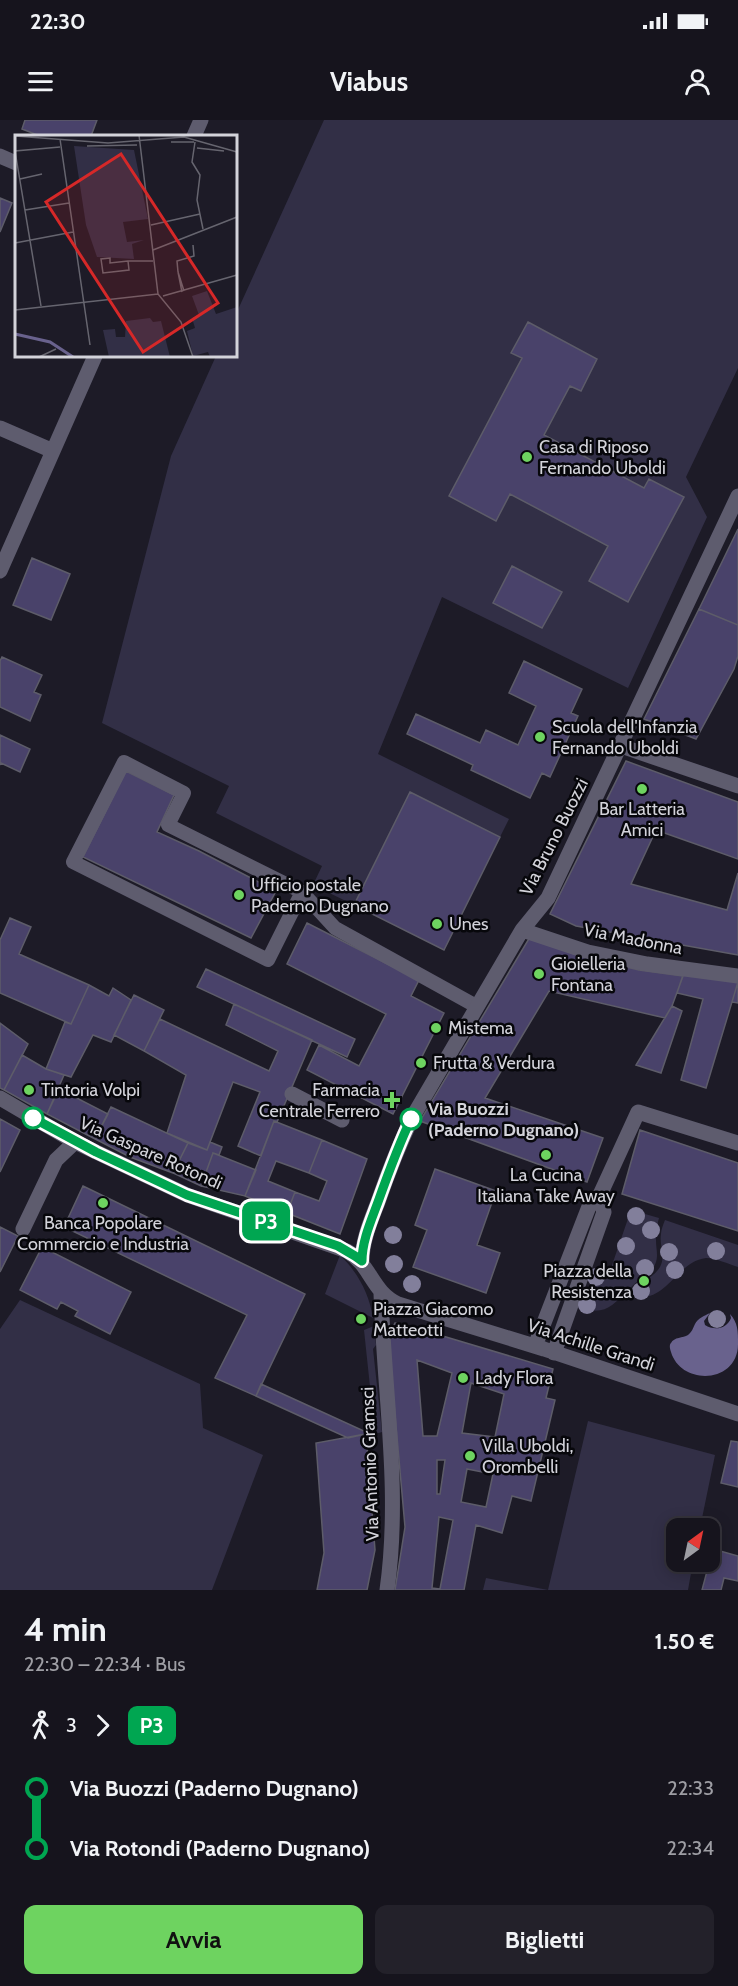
<!DOCTYPE html>
<html lang="it">
<meta charset="utf-8">
<style>
body{margin:0;font-family:Cabin,sans-serif;background:#23212a;color:#f1f3f6;height:100vh;display:flex;flex-direction:column;font-size:22px;white-space:nowrap}
*{box-sizing:border-box;margin:0}
p{font-size:20px;color:#9e9ea4}
.icon{flex:none;width:33px;height:33px;fill:none;stroke:currentColor;stroke-width:2;stroke-linecap:round;stroke-linejoin:round}
.map{position:relative;height:1470px;overflow:hidden}
.sheet{display:flex;flex-direction:column;background:#16141d;flex:1}
.sheet>*{flex:none}
.badge{padding:0 12px;border-radius:9px;font-size:21px;line-height:39px}
.needle{width:39px;rotate:33deg}
.fabs{position:absolute;left:666px;top:1398px;display:grid;gap:12px}
.fabs a{display:grid;place-items:center;width:54px;height:54px;border-radius:12px;background:#16141d;box-shadow:0 3px 15px #0003,0 0 0 2px #35333b;font-size:30px}
.map>.badge{position:absolute;translate:-50% -50%;box-shadow:0 0 0 3px #fff}
.legs{display:flex;align-items:center;gap:9px;height:66px;padding:0 24px;font-size:20px}
.legs p{margin-inline-start:auto}
.head{display:flex;align-items:center;justify-content:space-between;height:102px;padding:0 24px}
h1{font-size:33px;font-weight:700;line-height:45px}
.cta{display:flex;gap:12px;margin-top:auto;padding:12px 24px}
.cta a{flex:1;height:69px;border-radius:12px;background:#6ed360;color:#111;font-size:24px;font-weight:700;line-height:69px;text-align:center}
.cta a+a{background:#23212a;color:#f1f3f6}
ul{padding:0 24px;list-style:none}
li{display:flex;align-items:center;gap:21px;height:60px;font-size:22px}
li i{display:grid;place-items:center;width:9px;height:100%;margin:0 8px;background:currentColor}
li i::after{content:'';width:15px;height:15px;margin:-8px;border:4px solid;border-radius:50%;background:#16141d}
li p{margin-inline-start:auto}
li:first-child i{background:linear-gradient(#0000 50%,currentColor 0)}
li:last-child i{background:linear-gradient(currentColor 50%,#0000 0)}
.status{display:flex;justify-content:space-between;align-items:center;height:42px;padding:0 30px;background:#16141d;direction:ltr}
.status svg{height:16px;fill:currentColor}
header{display:flex;justify-content:space-between;align-items:center;height:78px;padding:0 24px;background:#16141d;font-size:27px;font-weight:700}
.map>svg:first-child{display:block}
</style>
<div class="status"><b>22:30</b><svg viewBox="0 0 49 12"><path d="M0 12V9h3v3zM5 12V6h3v6zM10 12V3h3v9zM15 12V0h3v12zM26 1h20v11H26zM47 4h2v5h-2z"/></svg></div>
<header><svg class="icon" aria-label="menu" viewBox="0 0 24 24"><path d="M4 6h16M4 12h16M4 18h16"/></svg>Viabus<svg class="icon" aria-label="person" viewBox="0 0 24 24"><circle cx="12" cy="8" r="4"/><path d="M4 21q1-7 8-7t8 7"/></svg></header>
<div class="map">
<svg width="738" height="1470" viewBox="0 0 738 1470">
<rect width="100%" height="100%" fill="#1d1b27"/>
<!-- green -->
<path fill="#322f46" d="M324 0H738V248L686 357 707 397 628 568 442 477 378 634 509 699 500 717 410 673 354 785 313 765 322 746 216 693 229 666 102 603 171 336 216 236H236V194Z
M631 1090 659 1098C657 1106 655 1112 656 1120 656 1132 660 1138 652 1150 644 1156 636 1162 629 1169 613 1185 606 1195 583 1189L594 1155 611 1148Z
M665 1100 738 1125V1147C728 1144 716 1138 706 1138 678 1141 667 1181 637 1177L635 1175C637 1162 654 1158 660 1147 666 1135 659 1126 661 1114 661 1110 663 1105 665 1100Z
M340 1135C358 1153 369 1173 373 1198L325 1174Z
M20 1180 200 1264 203 1308 263 1335 212 1470H0V1209Z
M374 1206 376 1225 373 1229 382 1312 375 1314 364 1210Z
M588 1301 715 1335 700 1408H676V1442H693L688 1470H483L486 1458 548 1470Z"/>
<!-- water -->
<path fill="#69628d" d="M710 1193 704 1201 705 1205C714 1211 727 1209 731 1198L730 1194C738 1203 738 1211 738 1224 738 1264 681 1266 671 1232 670 1229 669 1225 671 1223 674 1217 683 1218 688 1215 692 1212 693 1208 695 1204 698 1198 704 1196 710 1193Z"/>
<!-- building -->
<path fill="#49426a" stroke="#5d5c69" stroke-width="1.5" fill-rule="evenodd" d="M25 0H97L91 16H40L22 9Z
M0 78 12 83 0 112Z
M528 202 597 239 581 271 570 266 544 315 644 368 649 359 684 377 628 482 589 461 608 426 510 374 496 401 449 376 522 238 511 233Z
M738 409V505L699 489Z
M32 438 70 454 51 500 13 485Z
M512 446 562 472 542 508 493 483Z
M699 489 738 505V536L734 549 696 619 644 599Z
M2 537 42 555 34 572 41 575 30 601 0 587V541Z
M524 541 582 569 571 593 578 596 550 657 542 653 530 678 471 650 473 645 407 614 416 594 480 623 486 610 518 625 536 586 509 573Z
M0 615 30 629 20 652 1 643 0 645Z
M626 641 738 682V739L656 710 631 764 727 790 738 753V835L576 806 550 794Z
M126 651 174 675 157 712 199 731 276 771 251 818 83 737Z
M410 672 500 717 444 830 354 785Z
M10 798 31 807 19 834 89 865 71 904 0 873V820Z
M307 803 419 860 411 876 444 893 393 994 307 950 319 925 359 946 386 894 287 844Z
M530 817 577 835 639 850 683 856 672 886 665 898 549 871 485 978 603 1018 587 1062 420 1001Z
M206 849 355 919 347 937 197 867Z
M684 852 738 862 706 968 681 960 703 879 677 873Z
M738 862V883L732 882Z
M89 865 109 876 113 868 131 880 111 922 93 915 71 957 46 949 65 902 71 904Z
M134 875 164 890 144 931 114 915Z
M234 884 312 920 277 1002 274 1001 261 1036 238 1026 260 972 233 962 207 1030 167 1013 186 955 144 931 160 899 269 951 278 931 226 905Z
M672 886 682 891 661 953 636 945Z
M0 903 28 924 4 970 0 968Z
M22 935 46 949 64 955 47 994 4 970Z
M59 969 108 994 95 1019 47 994Z
M111 987 188 1023 173 1053 130 1037 95 1019Z
M0 999 20 1010 0 1052Z
M274 1001 322 1020 309 1053 276 1041 268 1061 295 1072 287 1093 245 1076Z
M640 1010 738 1043V1111L622 1074Z
M322 1020 367 1039 340 1114 287 1093 295 1072 319 1081 327 1061 309 1053Z
M210 1022 222 1027 219 1035 213 1033 201 1066 173 1053 188 1023 207 1030Z
M213 1033 256 1050 245 1076 201 1066Z
M435 1049 496 1071 477 1125 500 1133 486 1173 413 1147 427 1110 415 1105Z
M83 1066 305 1174 256 1276 215 1258 247 1195 64 1107Z
M0 1107 18 1116 0 1152Z
M42 1127 131 1172 110 1214 75 1196 78 1191 61 1182 57 1189 20 1170Z
M395 1203 426 1211 553 1249 546 1278 555 1280 531 1381 512 1376 502 1413 476 1405 464 1470H395L405 1407 388 1216ZM417 1240 452 1253 437 1316H423ZM471 1263 504 1274 495 1317 462 1313ZM437 1340H445L440 1374H437ZM467 1349 493 1354 486 1387 461 1382ZM439 1397 453 1400 440 1469 432 1468Z
M261 1264 366 1312V1314L348 1318 256 1276Z
M366 1314 375 1430 367 1470H317L324 1433 316 1323Z
M731 1321 738 1322V1367L721 1363Z
M713 1429 738 1436V1461L724 1458 721 1470H702Z"/>
<g fill="none" stroke-linecap="round" stroke-linejoin="round">
<!-- lane -->
<path stroke="#5e5c6e" stroke-width="14" d="M302 772 268 840 73 742 124 642 184 673 168 705 302 772 335 808 476 886"/>
<!-- street -->
<path stroke="#5e5c6e" stroke-width="15" d="M194 16 201 0
M0 36 16 43
M0 308 53 331
M0 451 95 236
M621 626 738 666
M522 810 588 832 647 844 738 856
M292 974 342 1000
M0 978 75 1022 187 1075 347 1131C372 1146 371 1171 398 1184L544 1229 738 1294
M599 1077 638 992 738 1023
M23 1109 56 1040 75 1022
M362 1141C362 1121 371 1100 378 1082 388 1053 399 1025 412 998L522 810 548 778 738 376
M381 1173C384 1273 401 1371 387 1470
M535 1226 590 1084 599 1077 604 1092 554 1233"/>
</g>
<!-- trees -->
<g fill="#827f9b">
<circle cx="636" cy="1096" r="9"/>
<circle cx="651" cy="1110" r="9"/>
<circle cx="393" cy="1115" r="9"/>
<circle cx="626" cy="1126" r="9"/>
<circle cx="716" cy="1131" r="9"/>
<circle cx="669" cy="1132" r="9"/>
<circle cx="394" cy="1144" r="9"/>
<circle cx="645" cy="1148" r="9"/>
<circle cx="675" cy="1150" r="9"/>
<circle cx="596" cy="1157" r="9"/>
<circle cx="412" cy="1164" r="9"/>
<circle cx="641" cy="1171" r="9"/>
<circle cx="587" cy="1185" r="9"/>
<circle cx="717" cy="1199" r="9"/>
</g>
<g fill="none" stroke-linecap="round" stroke-linejoin="round">
<!-- line-1 casing -->
<g stroke="#fff" stroke-width="14">
<path id="line-1" d="M33 998 96 1032 187 1075 338 1126 355 1136 362 1141C362 1121 371 1101 378 1082 388 1054 398 1026 411 999"/>
</g>
<!-- line-1 -->
<use href="#line-1" stroke="#00a651" stroke-width="9"/>
</g>
<!-- markers -->
<g fill="#6ed360" stroke="#07070b" stroke-width="2">
<circle cx="527" cy="337" r="6"/>
<circle cx="540" cy="617" r="6"/>
<circle cx="642" cy="669" r="6"/>
<circle cx="239" cy="775" r="6"/>
<circle cx="437" cy="804" r="6"/>
<circle cx="539" cy="854" r="6"/>
<circle cx="436" cy="908" r="6"/>
<circle cx="421" cy="943" r="6"/>
<circle cx="29" cy="970" r="6"/>
<path d="M389 971h6v6h6v6h-6v6h-6v-6h-6v-6h6z"/>
<circle cx="546" cy="1035" r="6"/>
<circle cx="103" cy="1083" r="6"/>
<circle cx="644" cy="1161" r="6"/>
<circle cx="361" cy="1199" r="6"/>
<circle cx="463" cy="1258" r="6"/>
<circle cx="470" cy="1336" r="6"/>
</g>
<g fill="#fff" stroke="#00a651" stroke-width="3">
<circle cx="33" cy="998" r="10"/>
<circle cx="411" cy="999" r="10"/>
</g>
<g text-anchor="middle" dominant-baseline="central" stroke-width="5" stroke-linejoin="round" paint-order="stroke">
<!-- poi labels -->
<g font-size="18" fill="#d3d3da" stroke="#07070b" text-anchor="start">
<text x="539" y="327">Casa di Riposo<tspan x="539" dy="21">Fernando Uboldi</tspan></text>
<text x="552" y="607">Scuola dell'Infanzia<tspan x="552" dy="21">Fernando Uboldi</tspan></text>
<text x="642" y="689" text-anchor="middle">Bar Latteria<tspan x="642" dy="21">Amici</tspan></text>
<text x="251" y="765">Ufficio postale<tspan x="251" dy="21">Paderno Dugnano</tspan></text>
<text x="449" y="804">Unes</text>
<text x="551" y="844">Gioielleria<tspan x="551" dy="21">Fontana</tspan></text>
<text x="448" y="908">Mistema</text>
<text x="433" y="943">Frutta &amp; Verdura</text>
<text x="41" y="970">Tintoria Volpi</text>
<text x="380" y="970" text-anchor="end">Farmacia<tspan x="380" dy="21">Centrale Ferrero</tspan></text>
<text x="546" y="1055" text-anchor="middle">La Cucina<tspan x="546" dy="21">Italiana Take Away</tspan></text>
<text x="103" y="1103" text-anchor="middle">Banca Popolare<tspan x="103" dy="21">Commercio e Industria</tspan></text>
<text x="632" y="1151" text-anchor="end">Piazza della<tspan x="632" dy="21">Resistenza</tspan></text>
<text x="373" y="1189">Piazza Giacomo<tspan x="373" dy="21">Matteotti</tspan></text>
<text x="475" y="1258">Lady Flora</text>
<text x="482" y="1326">Villa Uboldi,<tspan x="482" dy="21">Orombelli</tspan></text>
</g>
<!-- street labels -->
<g font-size="18" fill="#d3d3da" stroke="#07070b">
<text transform="translate(554 717) rotate(-63)">Via Bruno Buozzi</text>
<text transform="translate(633 819) rotate(11)">Via Madonna</text>
<text transform="translate(151 1033) rotate(24)">Via Gaspare Rotondi</text>
<text transform="translate(591 1225) rotate(18)">Via Achille Grandi</text>
<text transform="translate(370 1344) rotate(-92)">Via Antonio Gramsci</text>
</g>
<!-- stop labels -->
<g font-size="18" font-weight="bold" fill="#d3d3da" stroke="#07070b" text-anchor="start">
<text x="428" y="989">Via Buozzi<tspan x="428" dy="21">(Paderno Dugnano)</tspan></text>
</g>
</g>
<!-- overview -->
<g transform="translate(15 15)">
<rect width="222" height="222" fill="#1d1b27"/>
<path d="M59 11 119 15 133 84 108 87 112 107 129 105 117 109 119 124 82 122 71 90ZM192 156 201 179 222 172V222H195L193 217 178 221 172 196 180 193 177 183 184 180 177 161ZM135 183 138 187 146 186 155 222H94L88 195 100 194 101 202H110L111 186Z" fill="#322f46"/>
<path fill="none" stroke="#69628d" stroke-width="3" d="M0 199 35 207 58 222"/>
<path fill="none" stroke="#66656f" stroke-width="1.5" d="M124 0 143 159M0 1 93 8 169 2 222 17M45 4 75 210M156 7H179M180 7 177 27 185 40 182 65 188 94M72 11 122 10M182 13 209 16M5 44 27 39M10 75 54 68M136 90 185 79M0 108 58 97M138 115 222 82M113 126 114 135 88 138 86 124 95 123V128L113 126H138M163 137 162 126 179 121 178 110M167 157 163 137 169 156M148 161 222 140M26 171 0 16 45 12M0 175 143 159 166 187 178 222M24 222 41 214"/>
<path fill="#d62828" fill-opacity="0.15" stroke="#d62828" stroke-width="3" d="M106 19 203 168 128 217 31 67Z"/>
<rect width="222" height="222" fill="none" stroke="#d3d3da" stroke-width="3"/>
</g>
</svg>
<div class="fabs">
<a><svg class="needle" viewBox="-14 -14 28 28"><path d="M0-13l5 13h-10z" fill="#e53935"/><path d="M0 13l5-13h-10z" fill="#9e9ea4"/></svg></a>
</div>
<b class="badge" style="left:266px;top:1101px;background:#00a651;color:#fff">P3</b>
</div>
<section class="sheet">
<div class="head"><div><h1>4 min</h1><p>22:30 – 22:34 · Bus</p></div><b>1.50 €</b></div>
<div class="legs"><svg class="icon" aria-label="walk" viewBox="0 0 24 24"><circle cx="13" cy="4" r="2"/><path d="M13 8l-2 6 4 7M11 14l-3 7M7 12l3-4h3l4 4"/></svg>3<svg class="icon" aria-label="forward" viewBox="0 0 24 24"><path d="M9 5l7 7-7 7"/></svg><b class="badge" style="background:#00a651;color:#fff">P3</b></div>
<ul>
<li><i style="color:#00a651"></i><b>Via Buozzi (Paderno Dugnano)</b><p>22:33</p></li>
<li><i style="color:#00a651"></i><b>Via Rotondi (Paderno Dugnano)</b><p>22:34</p></li>
</ul>
<div class="cta"><a>Avvia</a><a>Biglietti</a></div>
</section>
